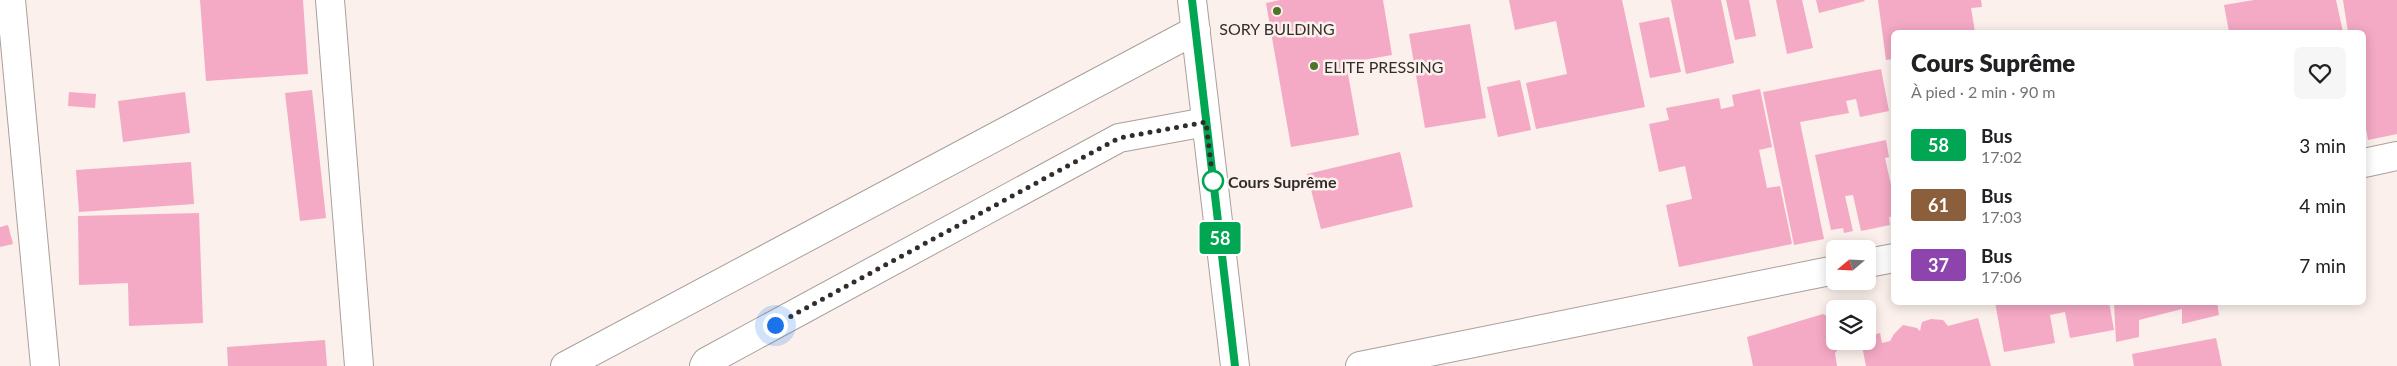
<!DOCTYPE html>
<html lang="fr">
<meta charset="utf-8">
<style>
body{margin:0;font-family:Lato,sans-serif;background:#f6f6f6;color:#202124;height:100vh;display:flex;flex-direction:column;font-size:19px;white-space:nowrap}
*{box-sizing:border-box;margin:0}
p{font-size:16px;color:#757577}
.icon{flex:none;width:28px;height:28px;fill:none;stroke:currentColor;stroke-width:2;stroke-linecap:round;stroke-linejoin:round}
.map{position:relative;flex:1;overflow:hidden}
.panel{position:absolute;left:1891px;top:30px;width:475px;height:275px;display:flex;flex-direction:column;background:#fff;border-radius:8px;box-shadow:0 2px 12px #0003}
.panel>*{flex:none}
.badge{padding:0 10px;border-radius:4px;font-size:18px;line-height:32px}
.needle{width:32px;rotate:251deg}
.tools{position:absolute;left:1826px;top:240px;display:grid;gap:10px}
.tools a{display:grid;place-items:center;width:50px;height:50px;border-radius:8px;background:#fff;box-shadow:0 2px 12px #0003;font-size:25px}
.you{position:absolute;width:25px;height:25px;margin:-12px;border:4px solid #fff;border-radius:50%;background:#1a73e8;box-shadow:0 0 0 8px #1a73e833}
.map>.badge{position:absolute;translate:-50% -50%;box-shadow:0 0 0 2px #fff}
.round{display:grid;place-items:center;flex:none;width:52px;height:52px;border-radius:8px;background:#f6f6f6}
.head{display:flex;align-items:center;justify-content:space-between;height:85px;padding:0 20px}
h1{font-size:24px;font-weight:800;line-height:38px}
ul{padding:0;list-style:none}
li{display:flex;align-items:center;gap:15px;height:60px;padding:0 20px}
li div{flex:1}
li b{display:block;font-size:19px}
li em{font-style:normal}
li .badge{min-width:55px;font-weight:700;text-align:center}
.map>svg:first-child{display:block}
</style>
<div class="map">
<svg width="2397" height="366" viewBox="0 0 2397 366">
<rect width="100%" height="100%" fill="#fbf0eb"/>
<!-- building -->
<path fill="#f4a9c5" d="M200 0H303L308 74 206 81Z
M1280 0H1383L1392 55 1346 63 1359 135 1291 147 1266 3Z
M1509 0H1622L1645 107 1536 129 1526 83 1567 74 1556 21 1515 30Z
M1671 0H1721L1734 63 1686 74Z
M1726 0H1749L1756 36 1735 40Z
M1776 0H1802L1813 48 1787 54Z
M1816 0H1864L1865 1 1819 13Z
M1878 0H1981L1982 7 1971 8 1975 32H1894V59L1886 60Z
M2254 0H2336L2343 32H2229L2224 5Z
M2343 0H2397V134L2368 140 2364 116V32H2348Z
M1669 17 1681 72 1650 78 1639 23Z
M1470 24 1486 118 1425 128 1409 34Z
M1881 69 1889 111 1860 117 1856 99 1846 101 1849 113 1800 122 1824 239 1794 245 1763 92Z
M1520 80 1531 130 1498 137 1487 87Z
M1760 89 1772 147 1759 150 1767 188 1780 186 1792 244 1679 267 1666 205 1692 199 1685 166 1659 172 1649 124 1669 120 1666 108 1719 98 1721 109 1734 106 1732 95Z
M312 90 326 218 300 221 285 93Z
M69 92 96 94 95 108 68 106Z
M185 92 190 133 123 142 118 101Z
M1886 140 1889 157 1885 158 1891 185 1894 184V216L1889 217 1890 225 1861 231 1853 195 1845 196 1853 231 1844 233 1843 228 1831 230 1815 155Z
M1400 152 1413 207 1321 229 1307 174Z
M191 162 194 204 79 212 76 170Z
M199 213 203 323 129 326 128 283 79 285 78 216Z
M8 225 13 244 0 247V227Z
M1995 302H2109L2114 330 2070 338 2065 312 2050 315 2055 343 2004 352Z
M2114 302H2217L2219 315 2182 324V309L2139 320V337L2116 342Z
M1823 314 1830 318 1835 317V341H1844L1835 353 1837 366H1753L1747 337Z
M1978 318 1991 366H1866L1861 341H1868V336L1880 333 1882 343 1890 341 1894 334 1903 325 1917 328 1920 331 1922 322 1931 319 1943 320 1948 326Z
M2216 338 2222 366H2134L2132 354Z
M325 340 327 366H228L227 347Z"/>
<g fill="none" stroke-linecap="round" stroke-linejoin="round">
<!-- minor casing -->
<g stroke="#a9a09b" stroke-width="30">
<path id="minor" d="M11 0 45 366
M330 0 359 366
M1192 0 1235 366
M2364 163 2397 156
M1868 263 1894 258
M565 366 1196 30
M704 366 706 362 1119 138 1206 122
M1360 366 1835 270"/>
</g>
<!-- minor -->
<use href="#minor" stroke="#fff" stroke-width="28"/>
</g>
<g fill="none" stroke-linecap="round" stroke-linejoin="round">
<!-- line casing -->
<g stroke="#fff" stroke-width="11">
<path id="line" d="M1192 0 1235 366"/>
</g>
<!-- line -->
<use href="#line" stroke="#00a651" stroke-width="8"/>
<!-- walk -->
<path stroke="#312d2b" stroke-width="5" stroke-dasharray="0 9" d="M775 325 1119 138 1206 122 1213 181"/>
</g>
<!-- markers -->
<g fill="#50732b" stroke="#fbf0eb" stroke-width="2">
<circle cx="1277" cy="11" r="5"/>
<circle cx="1314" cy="66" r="5"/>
</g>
<circle fill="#fff" stroke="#00a651" stroke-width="2.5" cx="1213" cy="181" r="10"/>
<g text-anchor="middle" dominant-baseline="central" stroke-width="5" stroke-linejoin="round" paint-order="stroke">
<!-- poi labels -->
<g font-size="16" fill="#312d2b" stroke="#fbf0eb">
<text x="1277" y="28">SORY BULDING</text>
<text x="1324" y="66" text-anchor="start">ELITE PRESSING</text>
</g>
<!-- stop labels -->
<g font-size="16" font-weight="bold" fill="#312d2b" stroke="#fbf0eb" text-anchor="start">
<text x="1228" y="181">Cours Suprême</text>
</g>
</g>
</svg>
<div class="tools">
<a><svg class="needle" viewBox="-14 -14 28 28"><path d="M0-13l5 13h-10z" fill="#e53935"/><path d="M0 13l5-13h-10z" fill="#757577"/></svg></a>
<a><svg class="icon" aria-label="layers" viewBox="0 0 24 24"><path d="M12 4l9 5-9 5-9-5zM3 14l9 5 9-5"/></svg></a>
</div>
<div class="you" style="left:775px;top:325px"></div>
<b class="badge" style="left:1220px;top:238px;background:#00a651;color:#fff">58</b>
<section class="panel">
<div class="head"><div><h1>Cours Suprême</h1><p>À pied · 2 min · 90 m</p></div><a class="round"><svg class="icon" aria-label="heart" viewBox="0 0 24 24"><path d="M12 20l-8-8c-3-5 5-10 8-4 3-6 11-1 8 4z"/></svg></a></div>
<ul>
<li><span class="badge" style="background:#00a651;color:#fff">58</span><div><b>Bus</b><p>17:02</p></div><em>3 min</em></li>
<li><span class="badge" style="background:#8b5e3c;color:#fff">61</span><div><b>Bus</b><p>17:03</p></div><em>4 min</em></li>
<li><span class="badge" style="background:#8e44ad;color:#fff">37</span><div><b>Bus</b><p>17:06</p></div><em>7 min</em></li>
</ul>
</section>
</div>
